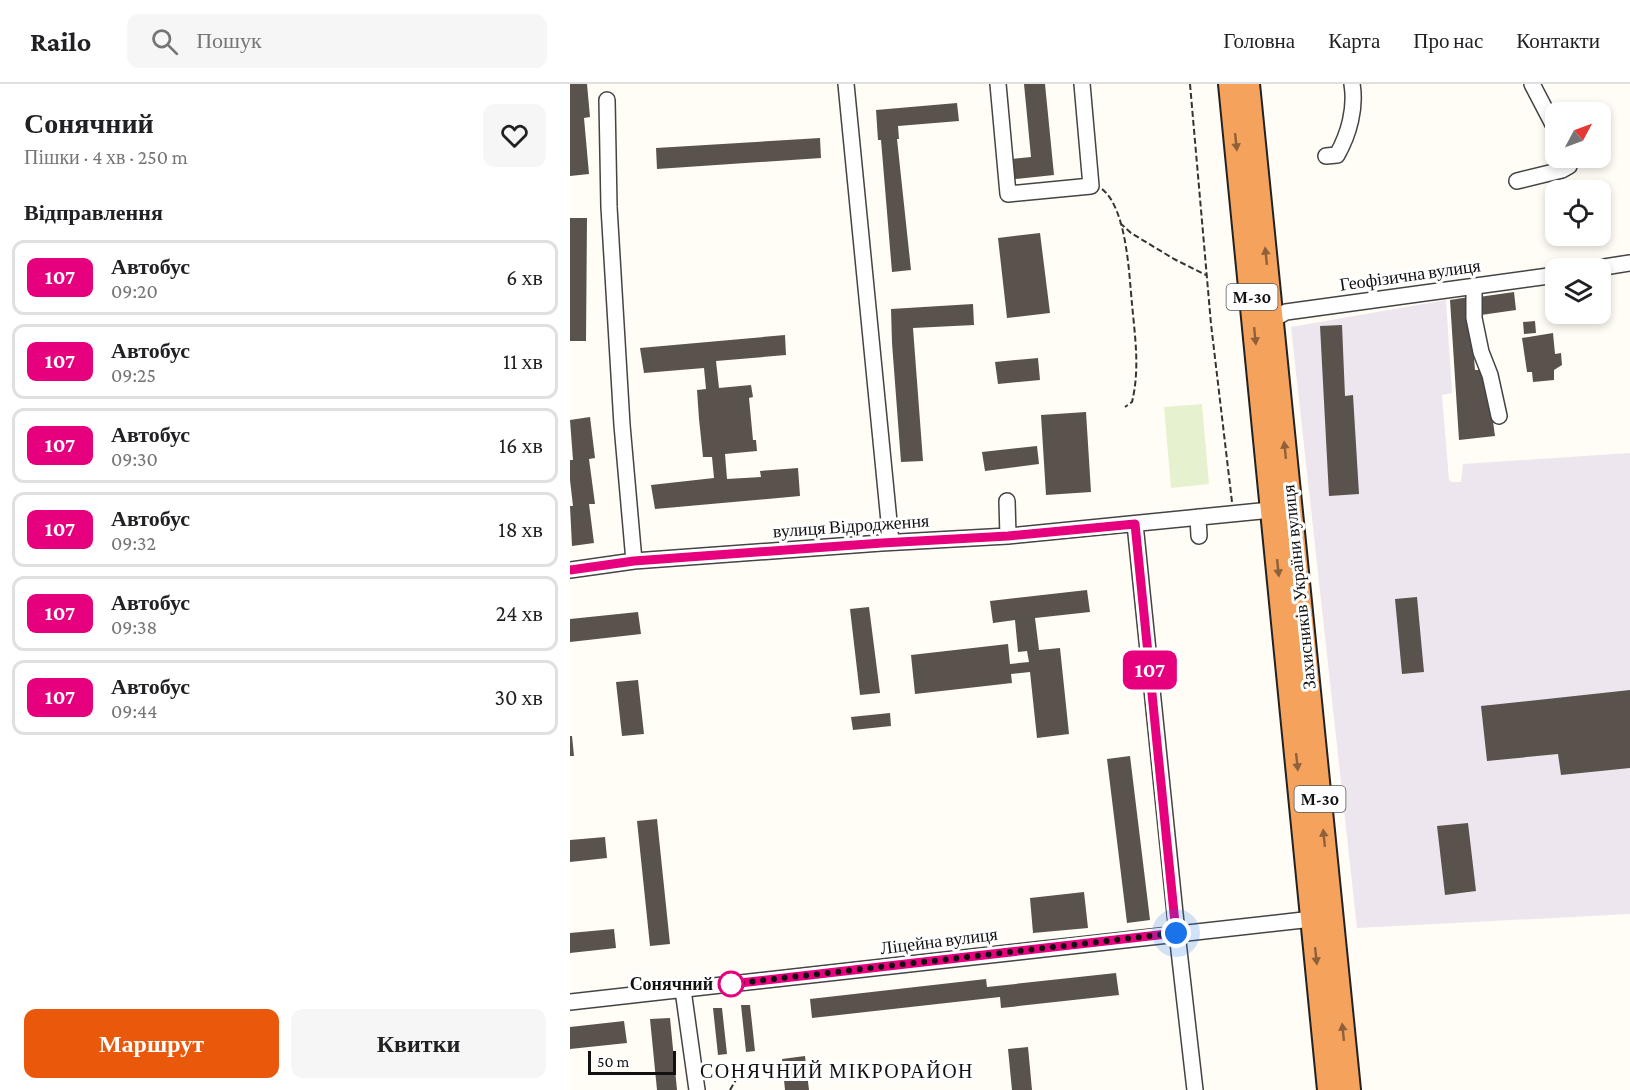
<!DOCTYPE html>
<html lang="uk">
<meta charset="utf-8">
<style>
body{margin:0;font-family:"Crimson Pro",serif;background:#f6f6f6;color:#202124;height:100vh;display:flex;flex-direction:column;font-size:22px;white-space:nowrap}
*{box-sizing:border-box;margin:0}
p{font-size:20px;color:#757577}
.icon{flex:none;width:33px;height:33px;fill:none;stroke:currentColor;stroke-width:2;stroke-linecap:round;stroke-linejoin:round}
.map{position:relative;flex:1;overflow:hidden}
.drawer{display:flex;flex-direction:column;background:#fff;width:570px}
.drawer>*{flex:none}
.badge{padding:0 12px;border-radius:9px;font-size:21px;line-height:39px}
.needle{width:39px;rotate:49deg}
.tools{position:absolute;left:975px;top:18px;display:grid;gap:12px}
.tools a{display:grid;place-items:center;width:66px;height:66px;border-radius:12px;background:#fff;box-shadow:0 3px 9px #0003;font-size:30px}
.scale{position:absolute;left:18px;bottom:15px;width:88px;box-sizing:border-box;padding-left:6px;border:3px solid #111;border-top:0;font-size:16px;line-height:21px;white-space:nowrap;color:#111;-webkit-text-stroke:4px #fff;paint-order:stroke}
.you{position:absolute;width:30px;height:30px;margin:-15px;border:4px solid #fff;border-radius:50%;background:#1a73e8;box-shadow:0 0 0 9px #1a73e833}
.map>.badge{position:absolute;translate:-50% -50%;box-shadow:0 0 0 3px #fff}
h2{padding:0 24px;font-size:22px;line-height:54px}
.round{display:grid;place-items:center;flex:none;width:63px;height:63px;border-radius:12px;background:#f6f6f6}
.headline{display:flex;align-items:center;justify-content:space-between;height:102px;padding:0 24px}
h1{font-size:28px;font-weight:800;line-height:45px}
.primary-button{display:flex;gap:12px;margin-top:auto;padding:12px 24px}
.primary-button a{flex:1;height:69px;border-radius:12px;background:#ea580c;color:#fff;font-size:24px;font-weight:800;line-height:69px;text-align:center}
.primary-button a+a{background:#f6f6f6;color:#202124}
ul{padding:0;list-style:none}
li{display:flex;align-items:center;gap:18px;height:75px;margin:0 12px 9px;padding:0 12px;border:3px solid #e0e0e0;border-radius:12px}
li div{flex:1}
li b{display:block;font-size:22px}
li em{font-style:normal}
li .badge{min-width:66px;font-weight:700;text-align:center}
header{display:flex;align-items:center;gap:36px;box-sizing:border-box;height:84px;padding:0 30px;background:#fff;border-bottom:2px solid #e0e0e0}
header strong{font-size:28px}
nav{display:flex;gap:33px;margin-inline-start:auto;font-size:21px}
.search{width:420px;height:54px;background:#f6f6f6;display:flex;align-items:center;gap:15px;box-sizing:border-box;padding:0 21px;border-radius:12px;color:#757577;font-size:22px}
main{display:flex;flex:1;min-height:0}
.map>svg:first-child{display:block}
</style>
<header>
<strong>Railo</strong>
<div class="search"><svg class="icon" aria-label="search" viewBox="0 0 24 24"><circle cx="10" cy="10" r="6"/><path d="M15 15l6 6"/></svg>Пошук</div>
<nav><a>Головна</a><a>Карта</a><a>Про нас</a><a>Контакти</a></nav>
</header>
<main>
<section class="drawer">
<div class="headline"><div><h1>Сонячний</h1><p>Пішки · 4 хв · 250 m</p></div><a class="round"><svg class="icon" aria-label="heart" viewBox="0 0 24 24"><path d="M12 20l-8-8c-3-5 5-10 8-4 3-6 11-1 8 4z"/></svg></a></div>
<h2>Відправлення</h2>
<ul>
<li><span class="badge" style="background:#e6007e;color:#fff">107</span><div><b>Автобус</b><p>09:20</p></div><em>6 хв</em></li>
<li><span class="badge" style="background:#e6007e;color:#fff">107</span><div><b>Автобус</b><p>09:25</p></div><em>11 хв</em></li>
<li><span class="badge" style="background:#e6007e;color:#fff">107</span><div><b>Автобус</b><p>09:30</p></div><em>16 хв</em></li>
<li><span class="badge" style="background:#e6007e;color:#fff">107</span><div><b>Автобус</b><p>09:32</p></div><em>18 хв</em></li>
<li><span class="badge" style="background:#e6007e;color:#fff">107</span><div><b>Автобус</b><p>09:38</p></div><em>24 хв</em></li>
<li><span class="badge" style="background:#e6007e;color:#fff">107</span><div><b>Автобус</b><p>09:44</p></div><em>30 хв</em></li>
</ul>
<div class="primary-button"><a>Маршрут</a><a>Квитки</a></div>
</section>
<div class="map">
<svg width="1060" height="1006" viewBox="0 0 1060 1006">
<rect width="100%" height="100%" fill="#fffdf5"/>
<!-- industrial -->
<path fill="#eee6ef" d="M876 216 882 309 872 311 879 396 882 398H891L893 380 1060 369V830L787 844 721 243Z"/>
<!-- pitch -->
<path fill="#e6f2cf" d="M632 320 639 400 601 404 594 323Z"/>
<!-- building -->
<path fill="#5a524d" d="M0 0H17L20 33 14 34 19 90 0 92Z
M454 0H475L484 91 445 95 442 75 461 73Z
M387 19 389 37 328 42 329 55H327L341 186 322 188 311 56H308L306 26Z
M250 54 251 74 87 85 86 64Z
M0 134H17L16 257H0Z
M470 149 480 229 437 234 428 154Z
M944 208 946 226 911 231 909 213Z
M899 213 905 286H916L925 352 889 356 880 216Z
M403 220 404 241 343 244 353 377 331 378 322 259 321 225Z
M965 237 966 249 954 250 953 238Z
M772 241 775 312 783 311 789 410 759 412 750 242Z
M983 249 985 270 991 269 992 281 984 286V296L963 298 962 288H957L952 254Z
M215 251 216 271 146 277 149 304 181 301 183 313 179 314 183 356H186L187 367 155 370 157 395 191 393 190 387 228 384 230 412 85 425 81 401 144 394 142 373H133L129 335 127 306 136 305 134 284 74 289 70 264Z
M468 274 470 296 428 300 425 278Z
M516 328 521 408 476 411 471 331Z
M20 333 25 374 19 375 25 420H19L24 459 2 462 0 422H3L0 396V376H3L0 336Z
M467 362 469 380 415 387 412 368Z
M517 506 520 528 465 534 469 566 490 564 499 650 467 654 460 588 441 590 442 599 345 610 341 571 438 560 440 580 459 578 457 567 448 568 445 536 423 539 420 517Z
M847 513 854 588 832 590 825 515Z
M299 523 310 609 290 611 280 525Z
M68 528 71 550 0 558V535Z
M68 596 74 650 52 652 46 598Z
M1060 606V684L991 691 988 670 917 677 911 622Z
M320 629 321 642 283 646 281 633Z
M0 652H2L4 672H0Z
M560 672 580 836 557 839 537 675Z
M87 735 100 860 80 862 67 737Z
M898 739 906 807 875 811 867 742Z
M35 753 37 774 0 778V756Z
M514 808 518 844 463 849 460 814Z
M44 845 46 864 0 869V849Z
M546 889 549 911 431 924 430 913 242 934 240 915 416 895 417 903Z
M171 921H180L185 967 176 968Z
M143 924H152L157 970 148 971Z
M100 934 107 1006H87L80 935Z
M54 937 57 959 0 965V943Z
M458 963 462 1006H442L438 965Z
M235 972 239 1006H215L212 975Z"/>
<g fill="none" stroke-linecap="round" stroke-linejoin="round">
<!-- minor casing -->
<g stroke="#444" stroke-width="18">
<path id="minor" d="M276 0 321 458
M428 0 438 110 521 102 512 0
M962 0 986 46
M37 16 39 123 52 341 64 477
M756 72 767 71C779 50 786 24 782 0
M947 97 992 86 999 82V74
M1028 184 1060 179
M904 202V234L911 268 920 291 929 332
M702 236 716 228 986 191
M437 417 438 452
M628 433 629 452
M565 440 607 849 625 1006
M0 486 64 477 311 459 438 452 711 425
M113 906 127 1006
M0 918 742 835"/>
</g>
<!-- highway casing -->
<g stroke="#222" stroke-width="26">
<path id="highway" d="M660 0 759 1006
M678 0 779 1006"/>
</g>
<!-- path -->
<path stroke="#333" stroke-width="2" stroke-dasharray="6 3" stroke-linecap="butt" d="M620 0 641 240 662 418
M532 105C557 125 559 190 562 220 565 253 570 285 562 318L555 323
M550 139 561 149 604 175 636 191
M160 1006 170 989"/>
<!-- minor -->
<use href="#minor" stroke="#fff" stroke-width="15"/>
<!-- highway -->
<use href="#highway" stroke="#f5a25d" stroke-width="22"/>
</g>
<!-- one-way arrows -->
<defs><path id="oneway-solid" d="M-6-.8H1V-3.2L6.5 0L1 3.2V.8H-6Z" transform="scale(1.5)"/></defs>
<g fill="#8e613b">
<use href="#oneway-solid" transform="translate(666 58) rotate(84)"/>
<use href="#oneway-solid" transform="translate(696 172) rotate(-96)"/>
<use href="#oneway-solid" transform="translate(685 252) rotate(84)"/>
<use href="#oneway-solid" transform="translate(715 366) rotate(-96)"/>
<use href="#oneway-solid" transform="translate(708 484) rotate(84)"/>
<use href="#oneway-solid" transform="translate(727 678) rotate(84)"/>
<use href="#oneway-solid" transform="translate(754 754) rotate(-96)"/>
<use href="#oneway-solid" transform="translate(746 872) rotate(84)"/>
<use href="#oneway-solid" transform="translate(773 948) rotate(-96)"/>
</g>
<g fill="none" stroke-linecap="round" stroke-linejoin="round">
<!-- line casing -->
<g stroke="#fff" stroke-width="14">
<path id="line" d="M0 486 64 477 312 459 438 452 565 440 606 849 161 900"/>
</g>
<!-- line -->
<use href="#line" stroke="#e6007e" stroke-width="9"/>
<!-- walk -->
<path stroke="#111" stroke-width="6" stroke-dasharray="0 10.8" d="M161 900 606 849"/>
</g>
<!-- markers -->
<circle fill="#fff" stroke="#e6007e" stroke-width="3" cx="161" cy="900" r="12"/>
<g text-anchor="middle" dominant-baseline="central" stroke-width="6" stroke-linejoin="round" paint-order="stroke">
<!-- shield labels -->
<g fill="#fff" stroke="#585858" stroke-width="1.5">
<rect x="656.5" y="200" width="51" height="26" rx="4.5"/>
<rect x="724.5" y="702" width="51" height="26" rx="4.5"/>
</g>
<g font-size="16" font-weight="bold" fill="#111">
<text x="682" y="213">М-30</text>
<text x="750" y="715">М-30</text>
</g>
<!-- street labels -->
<g font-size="18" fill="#111" stroke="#fff">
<text transform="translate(840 191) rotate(-8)">Геофізична вулиця</text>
<text transform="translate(281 442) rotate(-4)">вулиця Відродження</text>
<text transform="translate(729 503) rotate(-96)">Захисників України вулиця</text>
<text transform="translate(369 857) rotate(-7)">Ліцейна вулиця</text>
</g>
<!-- stop labels -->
<g font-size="18" font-weight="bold" fill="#111" stroke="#fff" text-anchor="end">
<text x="143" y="900">Сонячний</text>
</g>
<!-- neighbourhood labels -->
<g font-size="20" letter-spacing="1.5" fill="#111" stroke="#fff">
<text x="267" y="987">СОНЯЧНИЙ МІКРОРАЙОН</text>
</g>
</g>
</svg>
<div class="tools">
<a><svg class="needle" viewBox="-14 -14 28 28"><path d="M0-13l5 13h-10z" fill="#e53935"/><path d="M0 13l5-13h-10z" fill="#757577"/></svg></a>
<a><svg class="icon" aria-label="locate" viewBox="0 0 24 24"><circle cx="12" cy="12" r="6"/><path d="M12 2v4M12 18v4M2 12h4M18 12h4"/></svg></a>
<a><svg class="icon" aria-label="layers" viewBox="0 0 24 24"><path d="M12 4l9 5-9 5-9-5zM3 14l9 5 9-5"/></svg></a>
</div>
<div class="scale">50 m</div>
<div class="you" style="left:606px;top:849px"></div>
<b class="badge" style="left:580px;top:586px;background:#e6007e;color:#fff">107</b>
</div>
</main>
